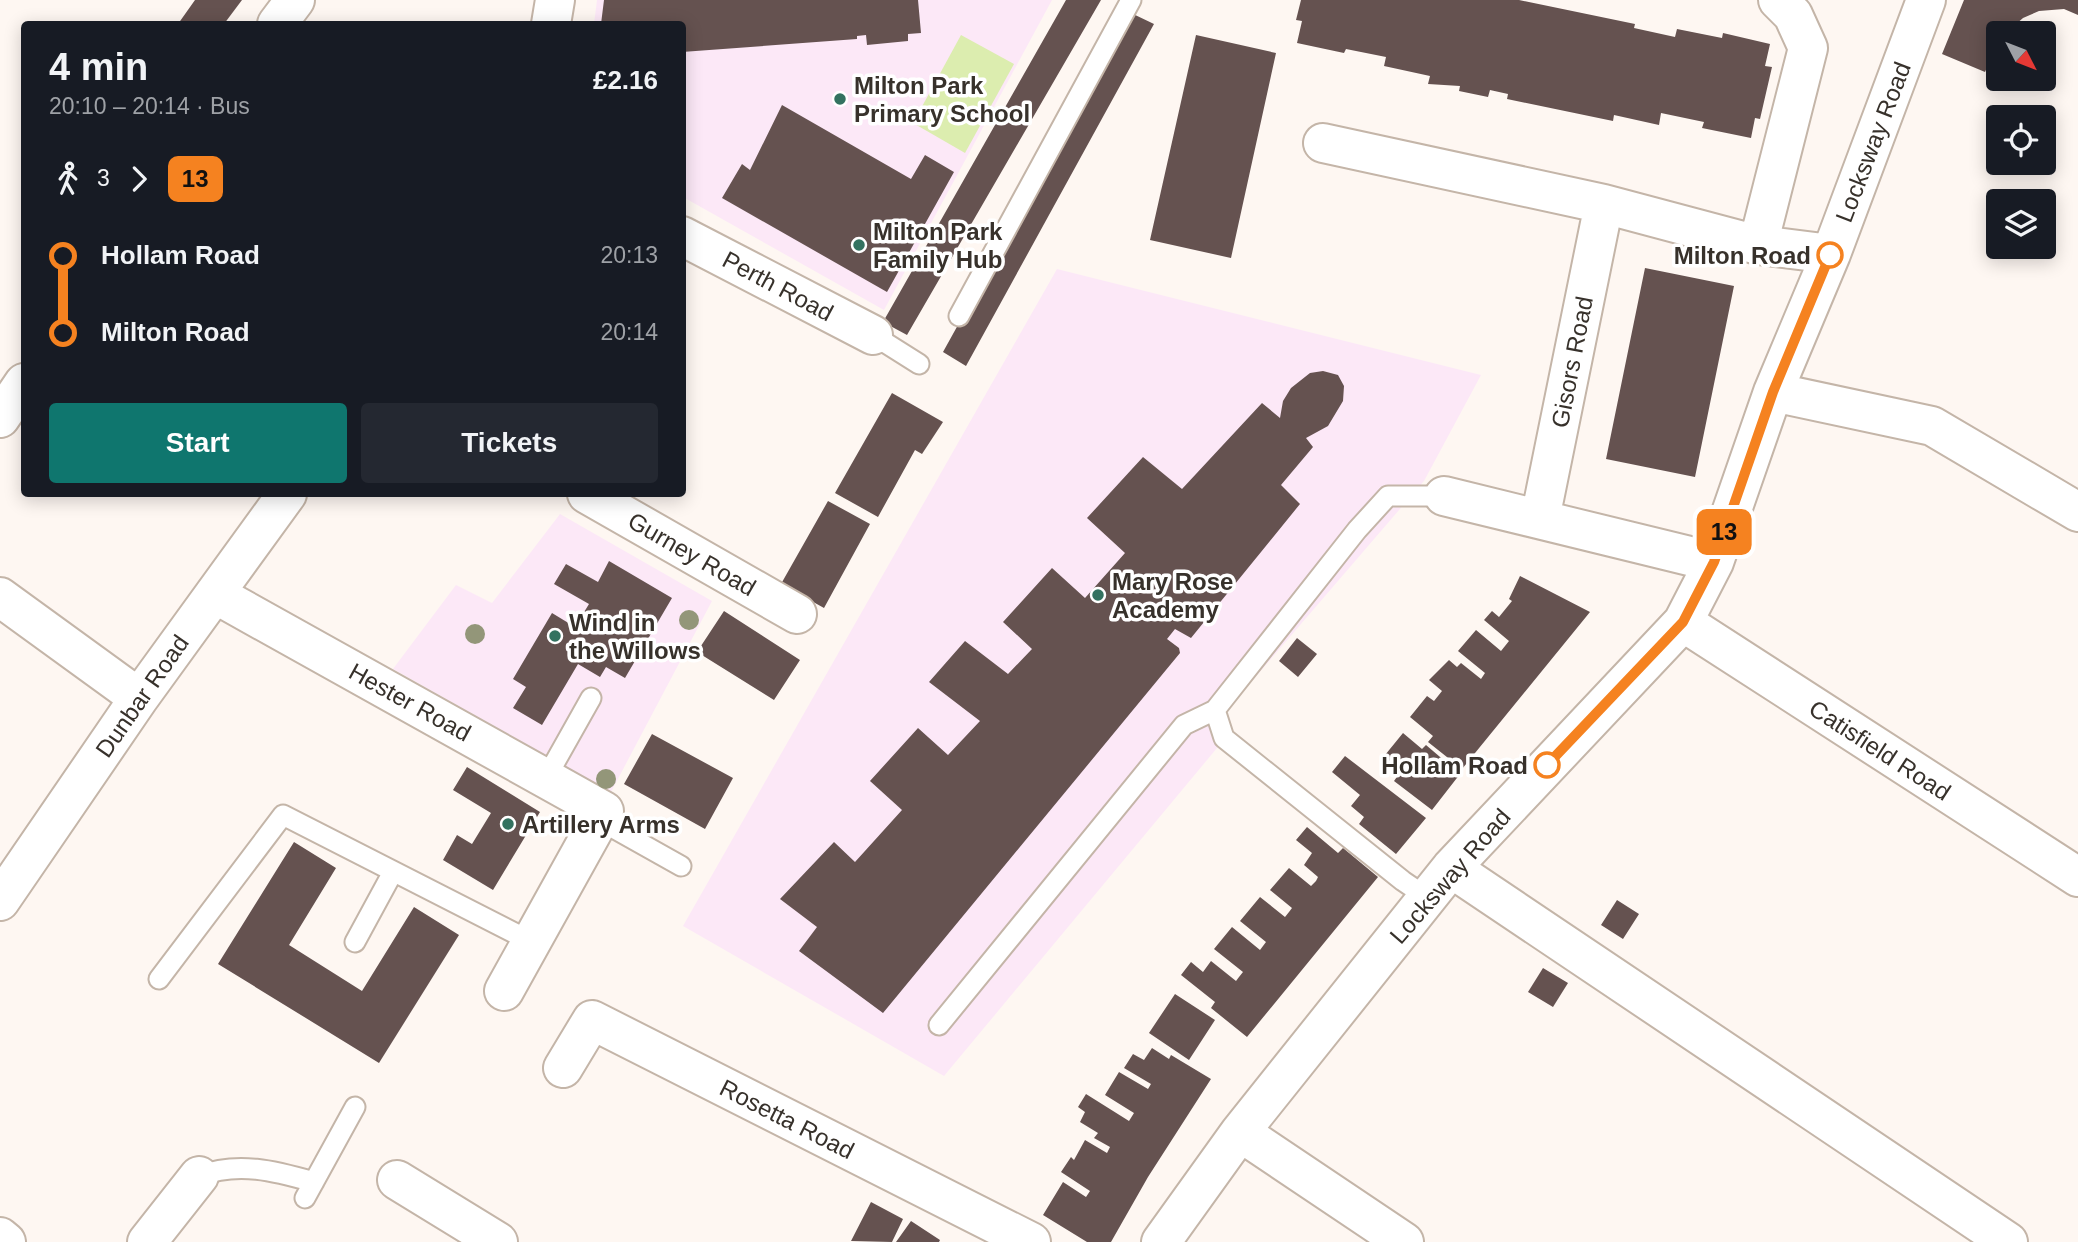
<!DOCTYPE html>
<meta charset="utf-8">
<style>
body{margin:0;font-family:Arial,sans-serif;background:#242831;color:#f1f3f6;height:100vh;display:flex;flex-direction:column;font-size:26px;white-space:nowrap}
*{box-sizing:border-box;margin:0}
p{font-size:23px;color:#9ea1a6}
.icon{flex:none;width:38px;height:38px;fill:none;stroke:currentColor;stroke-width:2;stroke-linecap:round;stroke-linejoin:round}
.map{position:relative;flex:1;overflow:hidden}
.side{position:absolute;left:21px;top:21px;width:665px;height:476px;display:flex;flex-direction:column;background:#171b24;border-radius:7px;box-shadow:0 4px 18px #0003}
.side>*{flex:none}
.badge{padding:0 14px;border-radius:10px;font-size:24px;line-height:46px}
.needle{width:46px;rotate:132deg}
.buttons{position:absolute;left:1986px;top:21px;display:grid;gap:14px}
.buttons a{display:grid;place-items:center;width:70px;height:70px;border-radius:7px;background:#171b24;box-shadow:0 4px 18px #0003;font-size:35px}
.map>.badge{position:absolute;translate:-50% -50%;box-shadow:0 0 0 4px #fff}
.legs{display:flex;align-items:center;gap:10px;height:77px;padding:0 28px;font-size:23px}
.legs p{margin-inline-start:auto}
.summary{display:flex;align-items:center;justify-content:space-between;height:119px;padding:0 28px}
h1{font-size:38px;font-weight:600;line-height:52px}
.primary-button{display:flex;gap:14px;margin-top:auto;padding:14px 28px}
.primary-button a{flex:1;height:80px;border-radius:7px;background:#0f766e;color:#fff;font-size:28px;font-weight:600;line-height:80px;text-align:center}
.primary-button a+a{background:#242831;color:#f1f3f6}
ul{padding:0 28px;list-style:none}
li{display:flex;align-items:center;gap:24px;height:77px;font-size:26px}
li i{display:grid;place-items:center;width:10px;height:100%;margin:0 9px;background:currentColor}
li i::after{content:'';width:18px;height:18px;margin:-9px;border:5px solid;border-radius:50%;background:#171b24}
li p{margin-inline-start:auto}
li:first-child i{background:linear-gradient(#0000 50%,currentColor 0)}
li:last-child i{background:linear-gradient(currentColor 50%,#0000 0)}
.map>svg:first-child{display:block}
</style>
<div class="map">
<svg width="2078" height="1242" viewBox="0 0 2078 1242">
<rect width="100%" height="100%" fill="#fef7f2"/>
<!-- education -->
<path fill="#fce8f7" d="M597 0H1052L884 310 683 197 682 24H594Z
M1057 269 1481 375 1424 481 1227 710 1217 748 944 1076 683 926Z
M560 514 712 601 611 792 393 669 456 585 492 603Z"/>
<!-- green -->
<path fill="#dcedaf" d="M961 35 1014 64 965 153 913 123Z"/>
<!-- building -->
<path fill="#655250" d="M195 0H242L224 24H178Z
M604 0H918L921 33 908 34V41L867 45 866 35 857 36V39L682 52V24H601Z
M1066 0H1101L907 335 883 322Z
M1301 0H1519L1635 24 1634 28 1675 37 1677 29 1722 38 1723 33 1770 44 1765 66 1772 67 1760 119 1755 118 1751 138 1702 128 1704 122 1661 113 1659 125 1614 115 1613 121 1507 99 1508 94 1490 90 1488 97 1459 91 1460 86 1428 84 1430 76 1384 66 1386 57 1346 49 1344 53 1297 43 1302 21 1296 20Z
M1964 0H2078V15L2064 9 2039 11 2023 18 2006 33H1998V42L1985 72 1942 54Z
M1131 13 1154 24 966 366 943 352Z
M1196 35 1276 53 1231 258 1150 240Z
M782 105 911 179 925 155 954 172 887 292 722 198 742 164 750 170Z
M1645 268 1734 286 1695 477 1606 459Z
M1323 371 1338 375 1344 386 1343 401 1328 426 1306 438 1313 447 1281 485 1300 504 1191 638 1175 629 1167 639 1179 648 1180 653 883 1013 799 951 817 927 780 899 834 842 855 862 902 810 870 781 918 728 948 755 980 721 929 682 965 641 1008 674 1032 649 1003 622 1052 568 1085 598 1125 553 1087 518 1143 457 1182 489 1262 403 1280 418 1283 401 1291 388 1310 373Z
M892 393 943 422 922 454 915 450 878 517 835 493Z
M828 501 870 524 824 608 781 584Z
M609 561 672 598 625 678 606 667 600 677 578 664 542 725 513 708 526 687 513 679 552 613 575 627 589 604 554 584 566 564 598 582Z
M1520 576 1590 612 1462 769 1428 742 1433 736 1410 717 1427 696 1434 701 1442 691 1429 680 1449 660 1457 667 1461 663 1481 679 1485 673 1458 651 1476 630 1501 651 1509 641 1484 620 1492 611 1499 617 1512 601 1509 599Z
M724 611 800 660 774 700 697 652Z
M1297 638 1317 654 1298 677 1279 661Z
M1403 733 1422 749 1426 745 1460 774 1432 810 1394 781 1399 774 1381 760Z
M652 734 733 778 705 829 624 784Z
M1345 756 1426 818 1396 854 1359 824 1364 817 1351 806 1360 795 1332 772Z
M467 767 540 812 493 890 443 860 457 835 472 844 491 813 453 790Z
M1307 827 1338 853 1343 848 1378 877 1247 1037 1211 1008 1215 1002 1181 975 1191 962 1203 972 1211 961 1236 981 1239 977 1243 972 1214 949 1232 927 1260 950 1266 942 1240 921 1260 897 1285 917 1289 912 1292 908 1270 890 1289 868 1311 886 1316 881 1318 877 1304 865 1312 853 1296 840Z
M294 842 336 868 289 945 362 991 414 907 459 935 379 1063 218 964Z
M1617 900 1639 914 1623 939 1601 925Z
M1543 968 1568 983 1553 1007 1528 992Z
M1175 994 1215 1020 1189 1060 1149 1033Z
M1152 1048 1169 1059 1171 1055 1211 1079 1148 1177 1111 1242H1087L1043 1215 1063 1182 1086 1197 1090 1191 1061 1172 1071 1157 1074 1160 1085 1140 1107 1153 1110 1147 1094 1138 1098 1133 1080 1122 1085 1112 1078 1107 1086 1094 1129 1121 1134 1113 1105 1095 1119 1072 1148 1089 1151 1084 1124 1068 1133 1054 1144 1060Z
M871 1202 903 1219 892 1242 851 1241Z
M911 1221 940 1240 939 1242H896Z"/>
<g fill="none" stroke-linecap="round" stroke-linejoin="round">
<!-- service casing -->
<g stroke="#c4b5a8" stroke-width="23">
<path id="service" d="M959 316 1131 0
M873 335 919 364
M546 778 591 698
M599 820 681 866
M1428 898 1403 881 1224 738 1215 710 1357 530 1388 496H1444
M355 942 393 872
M159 979 283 815 532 942
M939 1025 1184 725 1215 710
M199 1176C238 1161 275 1171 314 1182
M305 1198 355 1107"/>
</g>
<!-- minor casing -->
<g stroke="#c4b5a8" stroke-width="42">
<path id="minor" d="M277 24 295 0
M551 24 555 0
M1323 143 1604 204 1758 245 1831 254
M682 236 873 335
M1758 245 1808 48 1793 15 1778 0
M1773 392 1932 426 2078 512
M0 418 24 383
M587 494 797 614
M1444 496 1714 562
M1540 519 1604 204
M215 594 604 811 504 991
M0 597 139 698
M1683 622 2078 877
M1451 868 2008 1242
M0 901 139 698 287 494
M563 1068 592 1020 1031 1242
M1240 1132 1404 1242
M397 1180 498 1242
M0 1237 6 1242
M147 1242 199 1176
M1161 1242 1240 1132 1451 868 1683 622 1714 562 1773 392 1831 254 1926 0"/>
</g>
<!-- service -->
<use href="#service" stroke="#fff" stroke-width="19"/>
<!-- minor -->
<use href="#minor" stroke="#fff" stroke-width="38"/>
</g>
<!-- trees -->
<g fill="#939679">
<circle cx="689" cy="620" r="10"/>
<circle cx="475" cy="634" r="10"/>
<circle cx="606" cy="779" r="10"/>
</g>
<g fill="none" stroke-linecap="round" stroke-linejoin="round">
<!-- line-1 casing -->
<g stroke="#fff" stroke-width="16">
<path id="line-1" d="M1547 765 1683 622 1714 562 1773 392 1830 255"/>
</g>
<!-- line-1 -->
<use href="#line-1" stroke="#f58220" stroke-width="10"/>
</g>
<!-- markers -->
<g fill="#337260" stroke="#fff" stroke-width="2.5">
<circle cx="840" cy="99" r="7"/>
<circle cx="859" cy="245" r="7"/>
<circle cx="1098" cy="595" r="7"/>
<circle cx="555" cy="636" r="7"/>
<circle cx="508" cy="824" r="7"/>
</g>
<g fill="#fff" stroke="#f58220" stroke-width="3.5">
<circle cx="1830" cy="255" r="12"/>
<circle cx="1547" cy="765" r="12"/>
</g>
<g text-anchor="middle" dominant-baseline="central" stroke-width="7" stroke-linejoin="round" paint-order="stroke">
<!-- poi labels -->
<g font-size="24" font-weight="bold" fill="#37312b" stroke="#fff" text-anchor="start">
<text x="854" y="85">Milton Park<tspan x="854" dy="28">Primary School</tspan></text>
<text x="873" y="231">Milton Park<tspan x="873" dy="28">Family Hub</tspan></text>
<text x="1112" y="581">Mary Rose<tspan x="1112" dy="28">Academy</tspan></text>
<text x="569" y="622">Wind in<tspan x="569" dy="28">the Willows</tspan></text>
<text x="522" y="824">Artillery Arms</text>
</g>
<!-- street labels -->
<g font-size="24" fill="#37312b" stroke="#fff">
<text transform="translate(1873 142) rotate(-69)">Locksway Road</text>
<text transform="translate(778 286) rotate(28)">Perth Road</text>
<text transform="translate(1572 362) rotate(-79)">Gisors Road</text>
<text transform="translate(692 554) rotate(30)">Gurney Road</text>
<text transform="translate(142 696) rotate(-55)">Dunbar Road</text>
<text transform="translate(410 702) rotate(29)">Hester Road</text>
<text transform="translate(1880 750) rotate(33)">Catisfield Road</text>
<text transform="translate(1450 876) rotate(-49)">Locksway Road</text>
<text transform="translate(787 1119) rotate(27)">Rosetta Road</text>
</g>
<!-- stop labels -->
<g font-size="24" font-weight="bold" fill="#37312b" stroke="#fff" text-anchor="end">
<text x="1811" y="255">Milton Road</text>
<text x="1528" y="765">Hollam Road</text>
</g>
</g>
</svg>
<div class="buttons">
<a><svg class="needle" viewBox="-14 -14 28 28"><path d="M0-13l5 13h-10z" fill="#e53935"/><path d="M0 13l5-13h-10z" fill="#9ea1a6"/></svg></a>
<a><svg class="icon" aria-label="locate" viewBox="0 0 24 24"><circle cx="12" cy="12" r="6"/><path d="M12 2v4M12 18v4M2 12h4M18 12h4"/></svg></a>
<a><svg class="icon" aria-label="layers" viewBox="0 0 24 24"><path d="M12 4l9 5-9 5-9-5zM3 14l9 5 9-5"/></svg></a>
</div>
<b class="badge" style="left:1724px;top:532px;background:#f58220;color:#111">13</b>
<section class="side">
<div class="summary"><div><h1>4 min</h1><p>20:10 – 20:14 · Bus</p></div><b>£2.16</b></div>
<div class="legs"><svg class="icon" aria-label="walk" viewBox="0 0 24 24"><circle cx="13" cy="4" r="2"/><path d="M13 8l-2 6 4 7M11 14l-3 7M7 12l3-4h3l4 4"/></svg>3<svg class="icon" aria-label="forward" viewBox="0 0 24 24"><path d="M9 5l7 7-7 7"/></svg><b class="badge" style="background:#f58220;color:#111">13</b></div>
<ul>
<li><i style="color:#f58220"></i><b>Hollam Road</b><p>20:13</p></li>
<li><i style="color:#f58220"></i><b>Milton Road</b><p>20:14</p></li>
</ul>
<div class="primary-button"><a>Start</a><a>Tickets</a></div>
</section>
</div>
